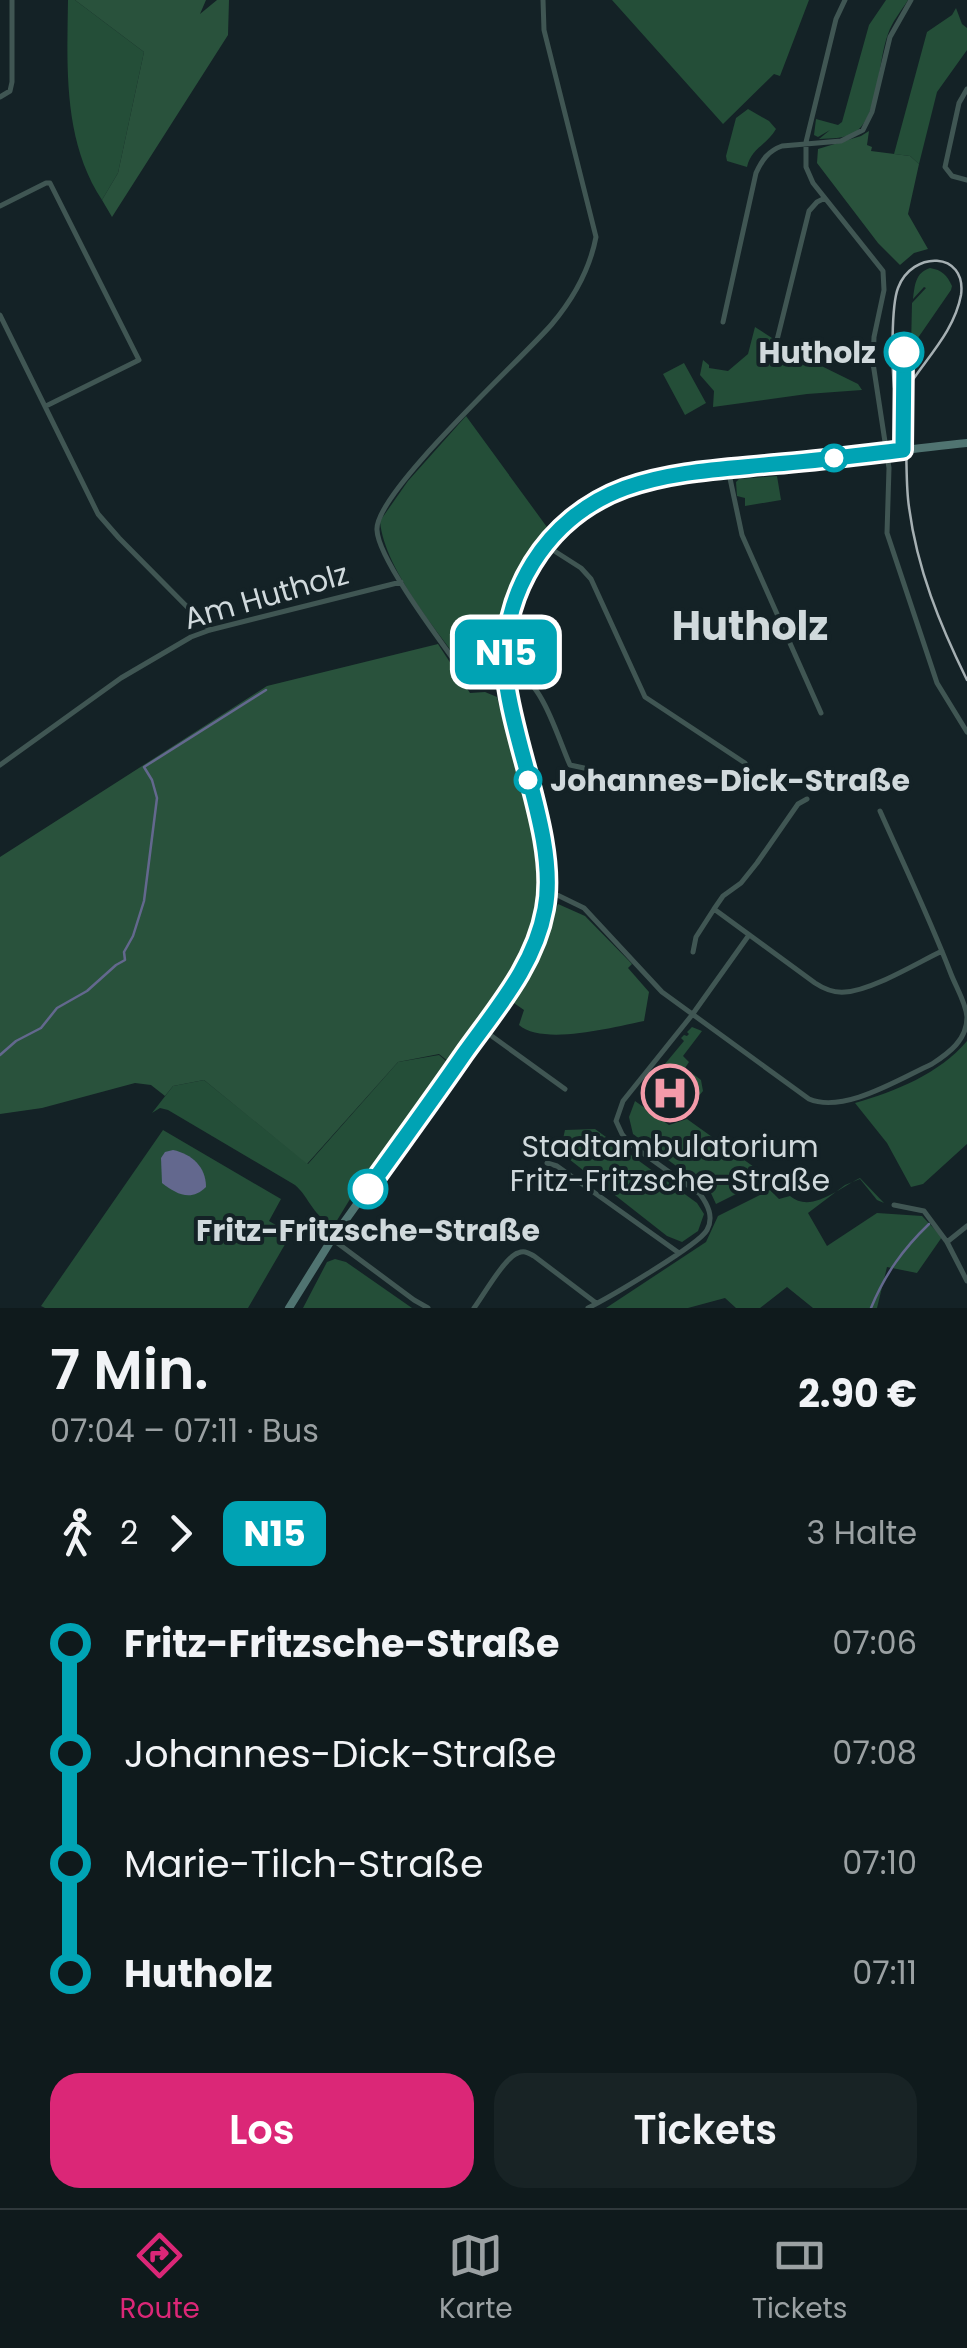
<!DOCTYPE html>
<html lang="de">
<meta charset="utf-8">
<style>
body{margin:0;font-family:Poppins,sans-serif;background:#182325;color:#f1f3f6;height:100vh;display:flex;flex-direction:column;font-size:38px;white-space:nowrap}
*{box-sizing:border-box;margin:0}
p{font-size:32px;color:#9ba1a3}
.icon{flex:none;width:55px;height:55px;fill:none;stroke:currentColor;stroke-width:2;stroke-linecap:round;stroke-linejoin:round}
.map{position:relative;height:1308px;overflow:hidden}
.sheet{display:flex;flex-direction:column;background:#0f1a1c;flex:1}
.sheet>*{flex:none}
.badge{padding:0 20px;border-radius:15px;font-size:35px;line-height:65px}
.map>.badge{position:absolute;translate:-50% -50%;box-shadow:0 0 0 5px #fff}
.legs{display:flex;align-items:center;gap:15px;height:110px;padding:0 50px;font-size:32px}
.legs p{margin-inline-start:auto}
.head{display:flex;align-items:center;justify-content:space-between;height:170px;padding:0 50px}
h1{font-size:55px;font-weight:600;line-height:75px}
.action{display:flex;gap:20px;margin-top:auto;padding:20px 50px}
.action a{flex:1;height:115px;border-radius:30px;background:#db2777;color:#fff;font-size:40px;font-weight:600;line-height:115px;text-align:center}
.action a+a{background:#182325;color:#f1f3f6}
ul{padding:0 50px;list-style:none}
li{display:flex;align-items:center;gap:35px;height:110px;font-size:38px}
li i{display:grid;place-items:center;width:15px;height:100%;margin:0 12px;background:currentColor}
li i::after{content:'';width:25px;height:25px;margin:-12px;border:8px solid;border-radius:50%;background:#0f1a1c}
li p{margin-inline-start:auto}
li:first-child i{background:linear-gradient(#0000 50%,currentColor 0)}
li:last-child i{background:linear-gradient(currentColor 50%,#0000 0)}
.tab-bar{display:flex;justify-content:space-around;align-items:center;height:140px;border-top:2px solid #2f383b;background:#0f1a1c;font-size:28px;color:#9ba1a3}
.tab-bar a{display:grid;justify-items:center;gap:5px}
.tab-bar .selected{color:#db2777}
.map>svg:first-child{display:block}
</style>
<div class="map">
<svg width="967" height="1308" viewBox="0 0 967 1308">
<rect width="100%" height="100%" fill="#142226"/>
<!-- green -->
<path fill="#244e38" d="M68 0H75L144 52 118 173 102 200C63 141 67 67 68 0Z
M612 0H809L780 76 774 74 723 124Z
M886 0H908C901 11 892 22 888 34 878 60 879 113 857 131 847 139 831 138 819 139L830 130 818 137 814 135 816 119 838 125 842 122 869 25Z
M956 8 962 24 967 28V50L937 92 919 164 910 156 894 154 927 32 952 15Z
M748 109 769 121 776 129C767 145 751 148 747 167L727 161 726 156 736 118Z
M930 268C942 270 947 275 952 286L951 290 911 348 912 303 926 288 924 287 913 299C915 285 915 273 930 268Z
M755 327 795 353 858 384 862 390 807 394 713 407 714 391 700 375 703 360 709 365V368L728 371 748 354Z
M684 363 706 403 685 415 663 374Z
M466 416 552 534 520 576 501 657V675L474 681C444 639 384 571 380 521L408 481Z
M777 476 781 500 745 506V498L737 496 736 482 739 479Z
M692 1027 702 1031 683 1056 689 1062 685 1068 701 1080 703 1091 697 1098 659 1071 684 1041 681 1038 684 1035 687 1036 689 1034 687 1032Z
M967 1041V1144L923 1184 911 1187 887 1143 855 1103C896 1091 939 1074 967 1041Z
M439 1055 452 1066 378 1164 358 1186 336 1222C316 1224 309 1196 295 1185L168 1110 160 1108 152 1113 173 1086 204 1080 308 1164 398 1062Z
M635 1101 669 1125 687 1119 761 1172 744 1190 716 1204 710 1191 633 1134 629 1117Z
M595 1129 697 1203 704 1214 698 1231 682 1242 667 1236 560 1152 565 1130Z
M163 1130 281 1199 269 1221 291 1234 248 1308H45L41 1306Z
M860 1178 884 1203 877 1200 860 1179 845 1185 808 1213 827 1246 877 1213 922 1216 942 1237 917 1273 887 1267 877 1308H813L787 1287 760 1308H736L725 1298 688 1308H606L706 1242 718 1216 770 1190 779 1199 790 1196C811 1214 839 1188 860 1178Z
M335 1259 346 1262 412 1308H303L327 1262Z"/>
<!-- forest -->
<path fill="#29523c" d="M75 0H206L200 14 217 0H229L228 35 112 217 102 200 118 173 144 52Z
M869 131 867 145 872 147 871 151 910 156 919 164 908 214 928 249 914 253 900 265 878 243 817 163 818 149 861 136Z
M438 644 470 693 485 692 497 697 533 835 543 891 517 965 449 1062 439 1054 398 1062 307 1164 204 1080 173 1086 165 1096 151 1085 135 1083 42 1108 0 1114V857L267 686Z
M558 904 585 916 632 964 628 968 649 992 644 1021C614 1027 543 1046 519 1025L524 1010 511 1001 545 938Z"/>
<!-- water -->
<path fill="#63688e" d="M173 1150C192 1154 206 1167 206 1187 191 1202 176 1194 162 1183L161 1158 165 1152Z"/>
<g fill="none" stroke-linecap="round" stroke-linejoin="round">
<!-- stream -->
<path stroke="#63688e" stroke-width="2.5" d="M0 1055 16 1041 41 1028 57 1008 87 991 116 965 125 960 124 952 133 936 144 901 157 798 152 780 144 767 266 690
M871 1308C885 1274 903 1249 929 1224"/>
<!-- street -->
<path stroke="#405653" stroke-width="5" d="M845 0 836 19 806 142V167L813 183 883 271 884 290 874 337 873 363 889 468 887 533 937 683 967 732
M967 89 959 103 945 167 952 176 967 180
M0 97 10 91 12 82V0
M0 206 46 183H50L139 360 46 406
M0 315 98 514 119 538 210 630
M723 322 756 173C762 160 768 151 782 146L841 141 863 130 872 112 890 37 911 0
M776 344 809 211 817 202 825 198
M728 469 742 535 821 713
M545 545 581 568 591 579 645 697 745 763
M507 673C513 674 518 674 523 677 544 689 560 743 570 765L584 768
M506 678 472 685C451 655 378 561 377 530 374 493 522 359 552 324 573 299 590 268 596 237L544 30 543 0
M0 765 121 678 191 637 210 630 401 582
M807 799 798 804 757 863 741 883 723 896 714 909 815 983C824 989 834 993 845 992 871 991 917 963 942 951
M547 890 584 908 662 992 809 1099C844 1114 899 1079 932 1064 949 1053 967 1040 967 1017 966 1003 956 987 951 974 930 919 904 865 880 811
M693 952 696 937 714 909
M482 1029 565 1089
M547 1163 557 1166 679 1253
M894 1205 924 1211 947 1242 967 1281
M332 1239 414 1300 428 1308
M947 1242 967 1226
M474 1308C483 1296 505 1257 518 1253 525 1250 528 1253 534 1256L596 1303
M588 1308C608 1298 699 1245 707 1230 714 1217 708 1205 700 1194L630 1144 622 1134 616 1121 623 1101 692 1015 749 935"/>
<!-- secondary -->
<path stroke="#507471" stroke-width="8" d="M289 1308 332 1239 504 999C521 971 539 943 545 910 555 861 533 800 522 752 513 716 503 678 506 640 511 558 580 495 657 479 701 470 748 467 793 463 851 457 909 449 967 443"/>
<!-- tram -->
<path stroke="#a6b0b3" stroke-width="2.5" d="M904 393C924 360 954 333 961 295 967 251 912 250 898 288 891 306 892 366 894 387 896 399 901 411 904 424 908 449 905 481 909 507 917 569 940 625 967 680"/>
</g>
<g fill="none" stroke-linecap="round" stroke-linejoin="round">
<!-- line-1 casing -->
<g stroke="#fff" stroke-width="22">
<path id="line-1" d="M368 1189C400 1144 433 1099 464 1054 496 1009 535 965 545 909 558 842 514 748 506 679 498 595 546 517 625 488 672 471 725 469 775 464 817 461 860 455 903 450L904 352"/>
</g>
<!-- line-1 -->
<use href="#line-1" stroke="#00a3b4" stroke-width="15"/>
</g>
<!-- icons -->
<defs>
<g id="hospital-ring" transform="scale(2.875)"><circle r="9.5" fill="#142226" stroke="#f39aa9" stroke-width="1.5"/><path d="M-5-5h3v3.5h4V-5h3V5h-3V1.5h-4V5h-3Z" fill="#f39aa9"/></g>
</defs>
<g fill-rule="evenodd">
<use href="#hospital-ring" x="670" y="1093"/>
</g>
<!-- markers -->
<g fill="#fff" stroke="#00a3b4" stroke-width="5">
<circle cx="904" cy="352" r="18"/>
<circle cx="834" cy="458" r="12"/>
<circle cx="528" cy="780" r="12"/>
<circle cx="368" cy="1189" r="18"/>
</g>
<g text-anchor="middle" dominant-baseline="central" stroke-width="8" stroke-linejoin="round" paint-order="stroke">
<!-- stop labels -->
<g font-size="30" font-weight="bold" fill="#d0d9dc" stroke="#142226" text-anchor="end">
<text x="876" y="352">Hutholz</text>
<text x="550" y="780" text-anchor="start">Johannes-Dick-Straße</text>
<text x="368" y="1230" text-anchor="middle">Fritz-Fritzsche-Straße</text>
</g>
<!-- street labels -->
<g font-size="30" fill="#d0d9dc" stroke="#142226">
<text transform="translate(266 596) rotate(-16)">Am Hutholz</text>
</g>
<!-- poi labels -->
<g font-size="30" fill="#d0d9dc" stroke="#142226">
<text x="670" y="1146">Stadtambulatorium<tspan x="670" dy="34">Fritz-Fritzsche-Straße</tspan></text>
</g>
<!-- district labels -->
<g font-size="40" font-weight="bold" fill="#d0d9dc" stroke="#142226">
<text x="750" y="626">Hutholz</text>
</g>
</g>
</svg>
<b class="badge" style="left:506px;top:652px;background:#00a3b4;color:#fff">N15</b>
</div>
<section class="sheet">
<div class="head"><div><h1>7 Min.</h1><p>07:04 – 07:11 · Bus</p></div><b>2.90 €</b></div>
<div class="legs"><svg class="icon" aria-label="walk" viewBox="0 0 24 24"><circle cx="13" cy="4" r="2"/><path d="M13 8l-2 6 4 7M11 14l-3 7M7 12l3-4h3l4 4"/></svg>2<svg class="icon" aria-label="forward" viewBox="0 0 24 24"><path d="M9 5l7 7-7 7"/></svg><b class="badge" style="background:#00a3b4;color:#fff">N15</b><p>3 Halte</p></div>
<ul>
<li><i style="color:#00a3b4"></i><b>Fritz-Fritzsche-Straße</b><p>07:06</p></li>
<li><i style="color:#00a3b4"></i><span>Johannes-Dick-Straße</span><p>07:08</p></li>
<li><i style="color:#00a3b4"></i><span>Marie-Tilch-Straße</span><p>07:10</p></li>
<li><i style="color:#00a3b4"></i><b>Hutholz</b><p>07:11</p></li>
</ul>
<div class="action"><a>Los</a><a>Tickets</a></div>
</section>
<nav class="tab-bar">
<a class="selected"><svg class="icon" aria-label="directions" viewBox="0 0 24 24"><path d="M12 3l9 9-9 9-9-9zM9 14v-3h6M13 9l2 2-2 2"/></svg>Route</a>
<a><svg class="icon" aria-label="map" viewBox="0 0 24 24"><path d="M3 6l6-2 6 2 6-2v14l-6 2-6-2-6 2zM9 4v14M15 6v14"/></svg>Karte</a>
<a><svg class="icon" aria-label="tickets" viewBox="0 0 24 24"><path d="M3 7h18v10H3zM15 7v10"/></svg>Tickets</a>
</nav>
